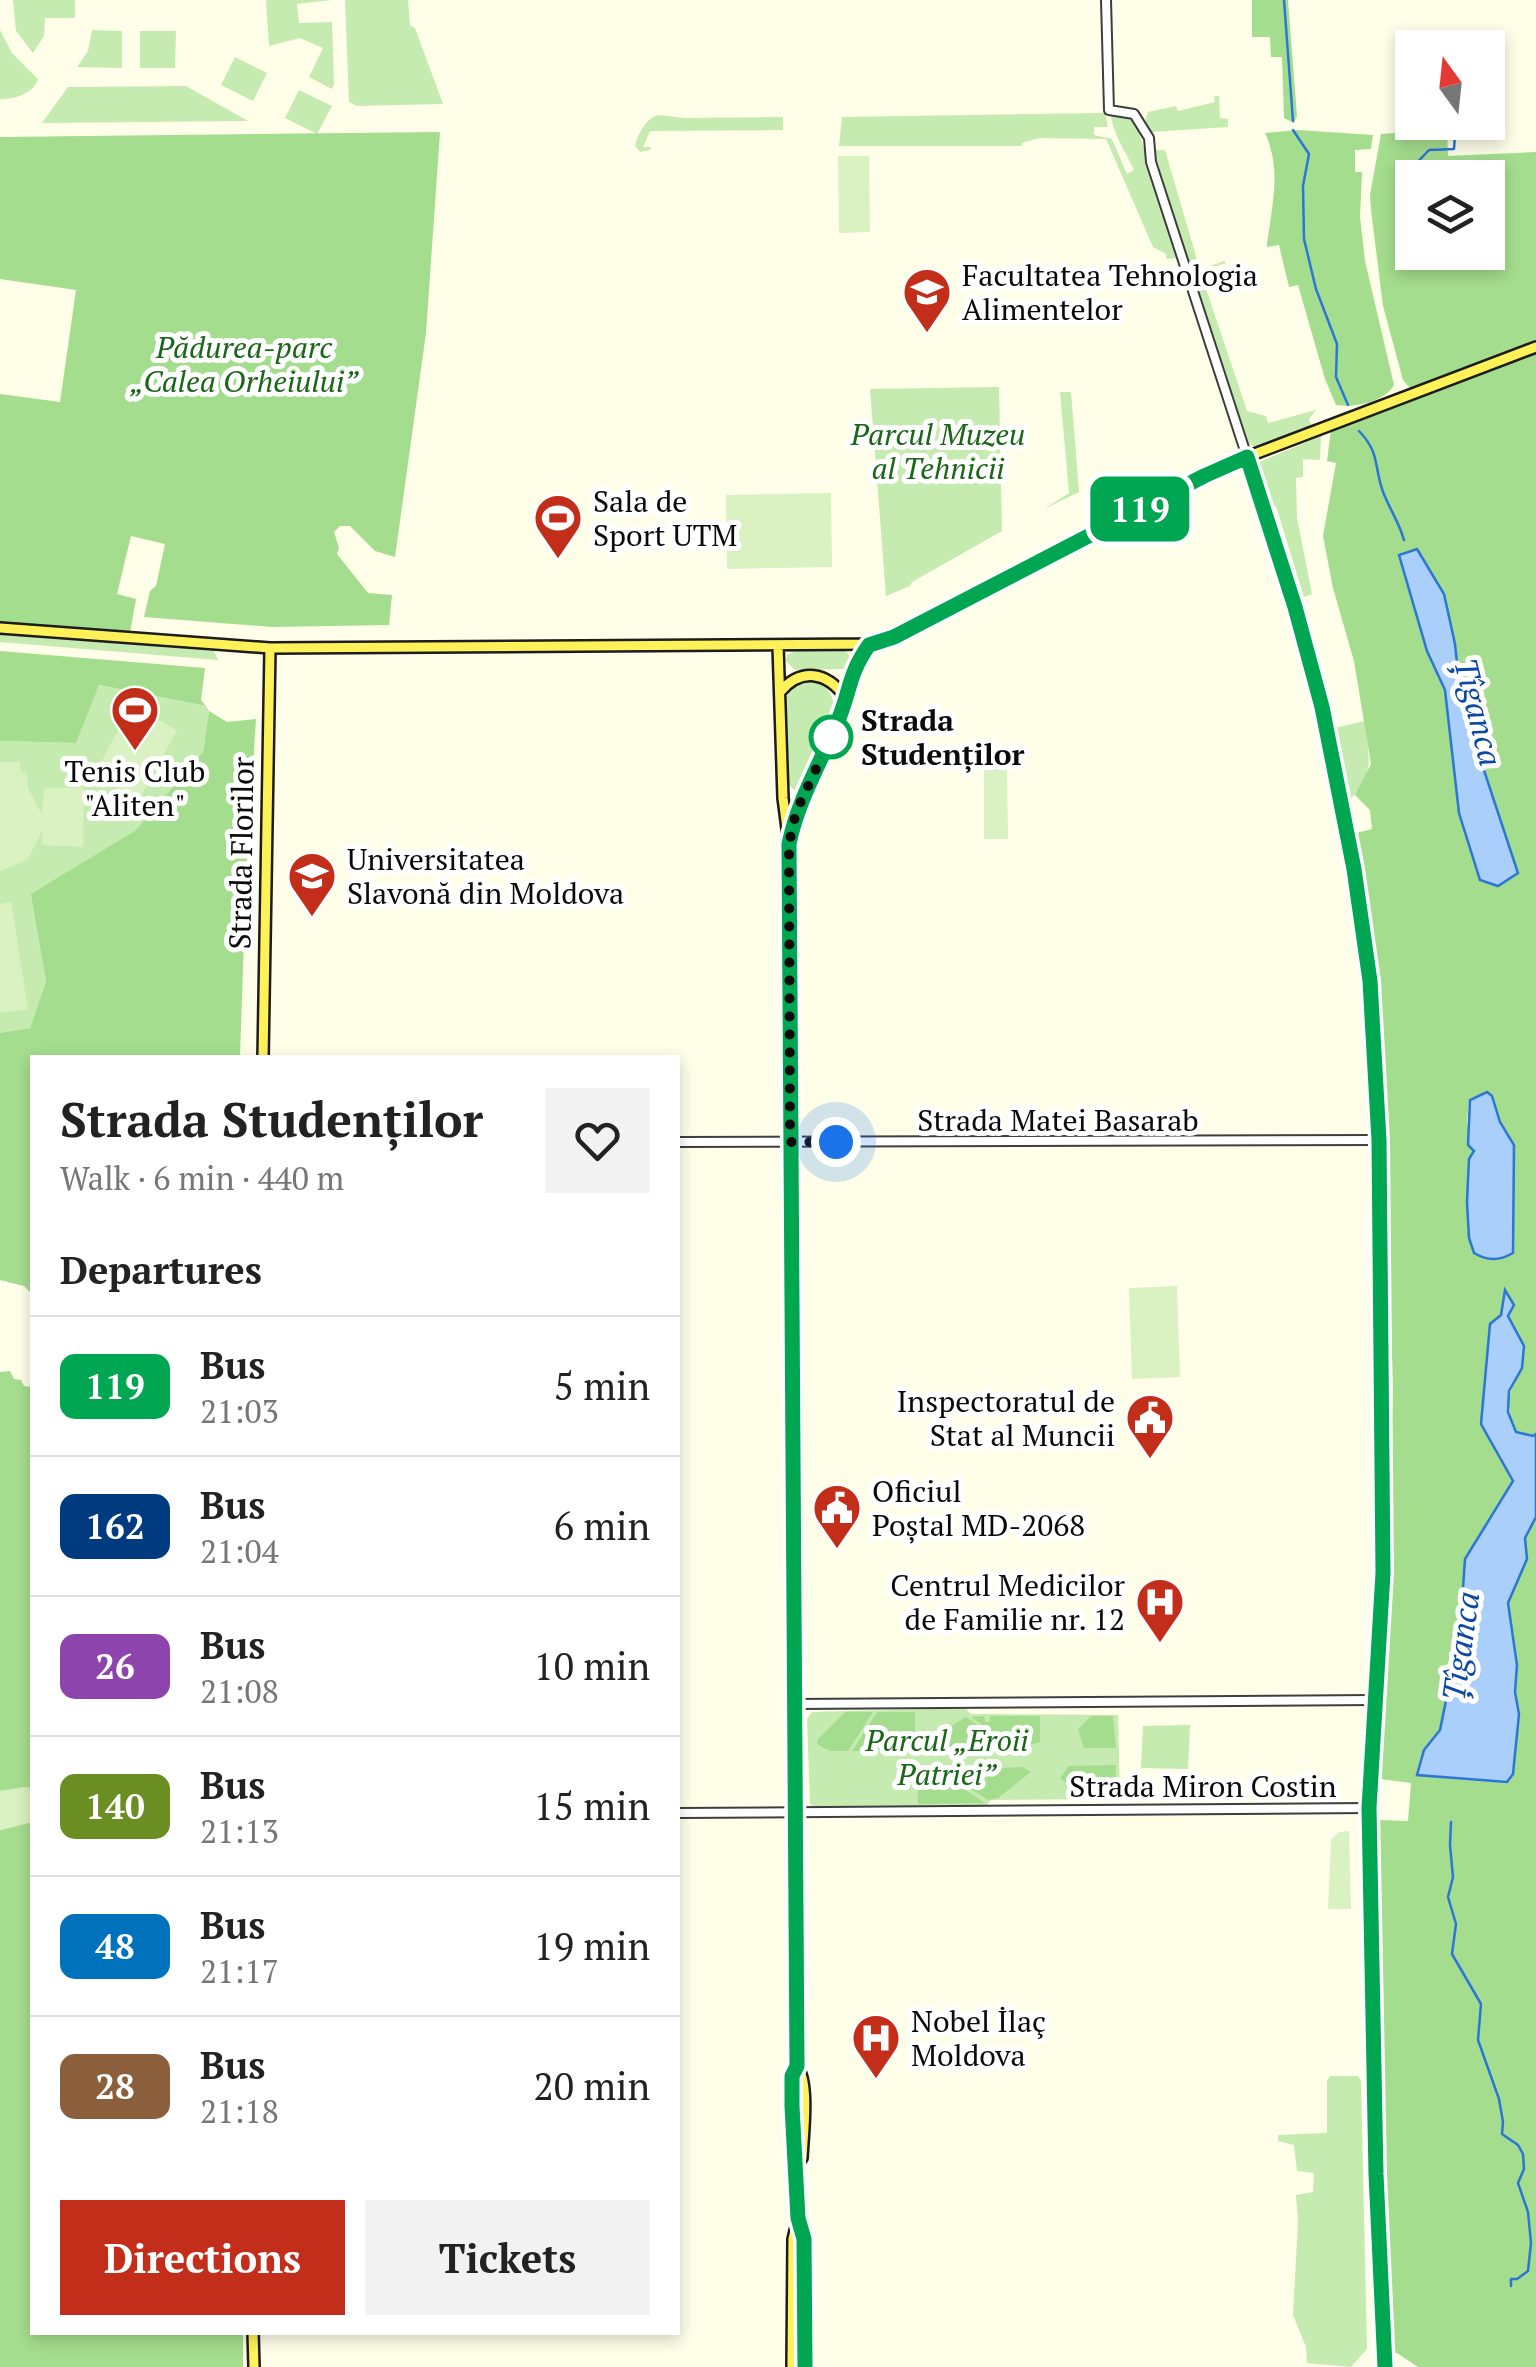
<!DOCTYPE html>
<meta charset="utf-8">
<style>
body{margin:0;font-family:"PT Serif",serif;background:#f2f2f2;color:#222;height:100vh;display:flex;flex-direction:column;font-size:38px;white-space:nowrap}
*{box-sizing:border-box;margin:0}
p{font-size:32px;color:#767676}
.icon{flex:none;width:55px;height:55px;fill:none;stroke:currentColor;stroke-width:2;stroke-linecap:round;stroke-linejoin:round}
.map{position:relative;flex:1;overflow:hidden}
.sheet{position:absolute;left:30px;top:1055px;width:650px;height:1280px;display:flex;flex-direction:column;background:#fff;border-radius:0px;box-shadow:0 5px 15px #0003}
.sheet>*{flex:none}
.badge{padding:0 20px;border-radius:15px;font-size:35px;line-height:65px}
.needle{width:65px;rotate:345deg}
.tools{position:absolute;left:1395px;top:30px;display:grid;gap:20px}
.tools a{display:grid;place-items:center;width:110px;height:110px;border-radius:0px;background:#fff;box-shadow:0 5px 15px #0003;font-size:50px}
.you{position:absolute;width:50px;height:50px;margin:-25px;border:8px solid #fff;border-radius:50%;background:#1a73e8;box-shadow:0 0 0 15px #1a73e833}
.map>.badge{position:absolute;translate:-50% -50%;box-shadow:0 0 0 5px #fff}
h2{padding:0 30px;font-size:38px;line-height:90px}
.round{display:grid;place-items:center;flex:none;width:105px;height:105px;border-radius:0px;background:#f2f2f2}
.headline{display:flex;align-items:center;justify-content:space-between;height:170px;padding:0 30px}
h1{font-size:48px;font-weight:600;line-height:75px}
.primary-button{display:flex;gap:20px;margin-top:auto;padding:20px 30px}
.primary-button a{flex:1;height:115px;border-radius:0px;background:#c32e1a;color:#fff;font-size:40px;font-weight:600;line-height:115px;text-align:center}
.primary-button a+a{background:#f2f2f2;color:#222}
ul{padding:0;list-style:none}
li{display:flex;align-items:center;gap:30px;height:140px;padding:0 30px;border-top:2px solid #e0e0e0}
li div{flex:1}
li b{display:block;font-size:38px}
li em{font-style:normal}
li .badge{min-width:110px;font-weight:700;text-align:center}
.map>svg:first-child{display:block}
</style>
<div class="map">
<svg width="1536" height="2367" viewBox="0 0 1536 2367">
<rect width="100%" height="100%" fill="#fffee9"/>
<!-- green -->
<path fill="#c5ebb0" d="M13 0H75V18H45L44 36 33 53 16 31Z
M266 0H332L297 4 299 23 332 22 334 84 332 89 309 77 323 48 300 38 269 46Z
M345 0H408L410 25 415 28 443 104 357 106 349 102Z
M0 30 12 53 38 79C33 94 15 99 0 99Z
M92 30 122 31V68L77 67 88 51Z
M140 31H176L175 68H140Z
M235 57 267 73 253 101 221 85Z
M186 86 248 121 42 123 68 87Z
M299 90 332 106 317 134 285 118Z
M1214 96H1219L1220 118 1228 119V127L1152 132 1145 122 1148 112 1176 106 1178 111 1215 102Z
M1105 113 1108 127H1094V135L1112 139 1127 174 1134 170C1126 152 1112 133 1111 114L1124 115 1136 123 1178 258 1166 259V254L1153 247 1106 139 1039 138 1022 143V146H839L842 117Z
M658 115 685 118 783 117V130L650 131 643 147H651L650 150 640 152 635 146C639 133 645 119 658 115Z
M1155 150H1165L1198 263 1188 266 1152 154Z
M1224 261 1226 263 1200 271 1247 411 1266 416 1268 423 1316 410 1309 419 1312 427 1254 447 1248 443 1192 273Z
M999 387 1002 531 912 582 910 586 886 596 870 389Z
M1060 392H1071L1079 492 1044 509 1069 493Z
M1321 436 1320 460 1303 459V477L1296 478 1297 518 1312 594 1304 597 1276 506 1269 508 1257 463Z
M0 634 214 651 218 660 0 642Z
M795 651H846L853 661 845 669 795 670 786 661 787 655Z
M803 681C820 680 830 687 834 704L800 787 794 790 787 783 786 699 790 691Z
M98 685 206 706 209 711 203 752 136 830 32 894 46 981 30 1028 0 1033V741L76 743Z
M1364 721C1369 751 1376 778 1349 800L1335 728Z
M965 1708 971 1714 1118 1715 1120 1796 1115 1799 991 1800 986 1806 815 1807 810 1804 807 1719 812 1712Z
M1190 1725 1188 1769 1141 1768 1143 1726Z
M1330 2076H1358L1361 2081 1367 2349 1351 2367 1307 2363 1306 2347 1293 2315 1298 2222 1296 2195 1313 2192 1314 2173 1297 2171 1294 2145 1278 2141V2135L1327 2133V2081Z"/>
<!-- forest -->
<path fill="#a5dd8e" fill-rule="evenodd" d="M1252 0H1288L1297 116 1294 123 1284 118 1282 57H1271L1270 37H1252Z
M1447 129 1448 156 1536 152V340L1410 388 1403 380 1383 306 1371 210 1370 195 1381 134ZM1412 178H1488V252H1412Z
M1298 130 1373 135 1371 149 1355 150V172H1362L1360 217 1365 261 1394 385C1385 402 1354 408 1336 405L1325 379 1298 285 1289 287 1279 245 1267 247V244C1272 205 1282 170 1265 133Z
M440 132 426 333 395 557 375 551 350 526H340L334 532 339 548 337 554 368 593 392 595 389 625 272 627 144 617 150 591 156 586 165 544 131 536 117 594 136 599 130 633 0 622V394L60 402 76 290 0 279V137Z
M1536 354V1434L1534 1437 1516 1432C1505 1403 1507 1394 1522 1368L1501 1315 1490 1325 1481 1424 1514 1481 1465 1559 1460 1632 1440 1730 1424 1750 1418 1774 1507 1782 1519 1714 1515 1692 1517 1665 1508 1603 1527 1559 1525 1538 1536 1517V2367H1418L1397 2353H1390L1379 1820 1408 1821 1411 1783 1380 1779 1393 1391 1385 1089 1377 974 1356 833 1372 829 1370 810 1355 795 1371 764 1354 661 1333 588 1323 536 1336 463 1327 461 1331 430ZM1417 549 1455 644 1461 701 1518 872 1498 886 1480 880 1459 813 1445 690 1399 555ZM1487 1092 1492 1096 1500 1122 1514 1145V1191L1471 1246C1466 1225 1464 1168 1474 1150L1467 1122 1469 1100Z
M0 651 205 668 201 700 206 706 99 685 76 743 0 741Z
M209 711 227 722 256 719 246 880 240 1057 32 1058V1294L24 1286 0 1280V1033L30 1028 46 981 31 894 136 830 203 752Z
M10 1371 14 1379 21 1380 24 1386 32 1387V1788L0 1791V1372Z
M845 1712H873L848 1751H830L817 1744V1740Z
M877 1712H915V1733L901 1738 892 1750 852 1751Z
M984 1716 985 1722 990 1721V1716H1040V1742L1016 1749 971 1717Z
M1091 1716H1113L1116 1748H1084L1078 1729Z
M966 1717 1011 1749 941 1750 931 1738Z
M1116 1765 1114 1797H1085L1060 1778 1069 1766Z
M1022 1767 1031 1772 998 1798 988 1800 940 1770Z
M939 1772 985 1803 918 1804V1785L933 1779Z
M32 1822V2332L243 2333V2367H0V1830Z"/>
<!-- pitch -->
<path fill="#daf2c2" d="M838 156H869L870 232 839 233Z
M831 493 832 567 727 569 726 495Z
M131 705 177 730 139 799 94 776Z
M0 762H20L21 772 27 773 28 788 42 815 44 788H84L83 847 42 845V831L28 859 0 871Z
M984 769H1007L1008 839H984Z
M11 902 28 1009 0 1013V904Z
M1177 1286 1180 1377 1132 1379 1129 1288Z
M24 1787 32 1788V1822L0 1830V1791Z
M1349 1831 1351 1909H1328L1331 1840 1339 1832Z"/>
<!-- water -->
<path fill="#a9cffa" stroke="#2b76d6" stroke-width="2.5" d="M1417 549 1444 594 1455 644 1461 701 1518 873 1498 886 1480 880 1459 813 1445 690 1427 651 1399 555Z
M1487 1092 1492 1096 1500 1122 1514 1145 1513 1253C1499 1261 1488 1261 1474 1253L1469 1238 1467 1202 1469 1159 1474 1151 1468 1145 1470 1100Z
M1505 1290 1514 1305 1508 1316 1524 1346 1522 1368 1509 1391 1508 1412 1516 1432 1533 1436 1536 1434V1517L1525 1538 1527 1559 1508 1603 1517 1665 1515 1692 1519 1714 1513 1774 1507 1782 1417 1775 1424 1750 1440 1730 1460 1632 1465 1559 1513 1481 1481 1424 1490 1324 1501 1315Z"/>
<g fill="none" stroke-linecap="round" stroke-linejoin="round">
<!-- stream -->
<path stroke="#2b76d6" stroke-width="2.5" d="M1284 0 1293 121
M1293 130 1309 154 1303 186 1304 239 1316 289 1337 344 1336 377 1348 405
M1408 172 1429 150 1454 149 1456 122
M1359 431C1379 452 1374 463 1382 489 1388 507 1398 519 1404 540
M1451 1822 1450 1845 1453 1877 1448 1897 1456 1924 1452 1954 1481 2004 1478 2040 1499 2099 1503 2122 1502 2134 1518 2145 1523 2154 1524 2169 1518 2183 1528 2212 1531 2243 1528 2271 1517 2279H1511V2286"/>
<!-- minor casing -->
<g stroke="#3e3e3e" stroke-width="12">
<path id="minor" d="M1106 0 1109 110 1134 114 1149 138 1151 162 1247 457
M678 1142 1379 1140
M794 1704 1374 1700
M678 1813 1369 1808"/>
</g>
<!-- major casing -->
<g stroke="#1c1c1c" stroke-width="14">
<path id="major" d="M1247 457 1295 607 1322 707 1343 809 1369 981 1379 1140 1383 1573 1369 1808 1376 2174 1385 2367
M0 628 270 648 878 644 1236 461 1536 347
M778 646 783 798 789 844 797 2066 793 2077 792 2106 798 2218 793 2239 792 2367
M780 692C801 667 827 672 845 697
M790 837C798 795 823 758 839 718 851 689 848 675 869 645
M263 1058 270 648
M797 2066C810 2083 803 2135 802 2158L797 2165
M798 2220 804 2239 805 2367
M253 2332 254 2367"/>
</g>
<!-- minor -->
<use href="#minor" stroke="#fff" stroke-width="8"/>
<!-- major -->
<use href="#major" stroke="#fff259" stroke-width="9"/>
</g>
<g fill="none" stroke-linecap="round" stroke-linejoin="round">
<!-- line casing -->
<g stroke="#fff" stroke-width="22">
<path id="line" d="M805 2367 804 2239 798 2218 792 2106V2076L797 2066 789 844C798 799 822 761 839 718 851 689 848 675 869 645L894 637 1204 476 1247 457 1295 607 1322 707 1354 869 1370 981 1379 1140 1383 1573 1369 1808 1376 2174 1385 2367"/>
</g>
<!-- line -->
<use href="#line" stroke="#00a651" stroke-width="15"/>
<!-- walk -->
<path stroke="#0b0b0b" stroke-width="10" stroke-dasharray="0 18" d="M831 737 796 812 789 844 790 1131 791 1142H836"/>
</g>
<!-- icons -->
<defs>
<g id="university-pin" transform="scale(2.5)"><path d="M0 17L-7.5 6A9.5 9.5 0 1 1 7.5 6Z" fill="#c32e1a" stroke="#fff"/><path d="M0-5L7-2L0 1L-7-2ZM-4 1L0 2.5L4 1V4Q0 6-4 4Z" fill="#fff"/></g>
<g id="stadium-pin" transform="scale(2.5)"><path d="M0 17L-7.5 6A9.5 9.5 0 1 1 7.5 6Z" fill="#c32e1a" stroke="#fff"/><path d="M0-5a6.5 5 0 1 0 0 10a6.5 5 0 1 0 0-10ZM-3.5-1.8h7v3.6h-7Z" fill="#fff"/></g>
<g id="civic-pin" transform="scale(2.5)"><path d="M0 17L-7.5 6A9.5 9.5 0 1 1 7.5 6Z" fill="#c32e1a" stroke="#fff"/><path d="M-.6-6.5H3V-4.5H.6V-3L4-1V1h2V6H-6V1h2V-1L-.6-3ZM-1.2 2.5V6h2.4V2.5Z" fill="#fff"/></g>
<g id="hospital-pin" transform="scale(2.5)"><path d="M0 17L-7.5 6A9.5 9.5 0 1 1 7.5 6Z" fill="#c32e1a" stroke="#fff"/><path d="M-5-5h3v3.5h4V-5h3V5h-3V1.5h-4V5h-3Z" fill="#fff"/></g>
</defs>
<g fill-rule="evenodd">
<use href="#university-pin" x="927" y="292"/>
<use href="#stadium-pin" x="558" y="518"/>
<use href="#stadium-pin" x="135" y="710"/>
<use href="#university-pin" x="312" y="876"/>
<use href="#civic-pin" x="1150" y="1418"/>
<use href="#civic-pin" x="837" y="1508"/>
<use href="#hospital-pin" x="1160" y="1602"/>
<use href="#hospital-pin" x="876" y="2038"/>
</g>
<!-- markers -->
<circle fill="#fff" stroke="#00a651" stroke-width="5" cx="831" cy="737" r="20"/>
<g text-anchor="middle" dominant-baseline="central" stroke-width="10" stroke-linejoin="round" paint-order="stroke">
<!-- poi labels -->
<g font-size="30" fill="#0b0b0b" stroke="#fff" text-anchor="start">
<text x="962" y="275">Facultatea Tehnologia<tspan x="962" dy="34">Alimentelor</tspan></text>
<text x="593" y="501">Sala de<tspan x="593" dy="34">Sport UTM</tspan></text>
<text x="135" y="771" text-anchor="middle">Tenis Club<tspan x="135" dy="34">"Aliten"</tspan></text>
<text x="347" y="859">Universitatea<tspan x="347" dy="34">Slavonă din Moldova</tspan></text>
<text x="1115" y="1401" text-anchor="end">Inspectoratul de<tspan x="1115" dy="34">Stat al Muncii</tspan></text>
<text x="872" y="1491">Oficiul<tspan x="872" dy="34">Poștal MD-2068</tspan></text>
<text x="1125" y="1585" text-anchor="end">Centrul Medicilor<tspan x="1125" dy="34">de Familie nr. 12</tspan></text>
<text x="911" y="2021">Nobel İlaç<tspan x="911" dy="34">Moldova</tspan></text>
</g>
<!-- park labels -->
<g font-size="30" font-style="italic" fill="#1b6618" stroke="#fff">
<text x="244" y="347">Pădurea-parc<tspan x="244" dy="34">„Calea Orheiului”</tspan></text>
<text x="938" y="434">Parcul Muzeu<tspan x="938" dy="34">al Tehnicii</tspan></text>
<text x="947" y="1740">Parcul „Eroii<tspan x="947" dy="34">Patriei”</tspan></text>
</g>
<!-- stop labels -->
<g font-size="30" font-weight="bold" fill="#0b0b0b" stroke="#fff" text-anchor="start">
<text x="861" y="720">Strada<tspan x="861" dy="34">Studenților</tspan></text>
</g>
<!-- street labels -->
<g font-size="30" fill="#0b0b0b" stroke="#fff">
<text transform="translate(241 853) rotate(-89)">Strada Florilor</text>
<text x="1058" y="1120">Strada Matei Basarab</text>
<text x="1203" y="1786">Strada Miron Costin</text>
</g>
<!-- water labels -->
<g font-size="32" font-style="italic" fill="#0d49a4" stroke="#fff">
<text transform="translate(1479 712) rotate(76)">Țîganca</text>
<text transform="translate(1460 1646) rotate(-82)">Țîganca</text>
</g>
</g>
</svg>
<div class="tools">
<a><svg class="needle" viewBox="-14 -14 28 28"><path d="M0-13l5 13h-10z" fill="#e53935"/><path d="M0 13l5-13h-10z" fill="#767676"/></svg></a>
<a><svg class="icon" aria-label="layers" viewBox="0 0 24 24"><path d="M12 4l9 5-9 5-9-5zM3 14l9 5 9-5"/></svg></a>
</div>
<div class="you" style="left:836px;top:1142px"></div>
<b class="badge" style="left:1140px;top:509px;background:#00a651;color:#fff">119</b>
<section class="sheet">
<div class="headline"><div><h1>Strada Studenților</h1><p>Walk · 6 min · 440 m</p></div><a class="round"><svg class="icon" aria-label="heart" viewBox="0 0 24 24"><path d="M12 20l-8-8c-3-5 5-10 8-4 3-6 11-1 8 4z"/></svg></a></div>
<h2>Departures</h2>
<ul>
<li><span class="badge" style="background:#00a651;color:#fff">119</span><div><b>Bus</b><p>21:03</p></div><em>5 min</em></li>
<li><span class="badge" style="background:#003b80;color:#fff">162</span><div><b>Bus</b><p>21:04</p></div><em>6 min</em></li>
<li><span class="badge" style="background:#8e44ad;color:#fff">26</span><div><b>Bus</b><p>21:08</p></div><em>10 min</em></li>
<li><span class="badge" style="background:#6b8e23;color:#fff">140</span><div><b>Bus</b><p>21:13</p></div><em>15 min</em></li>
<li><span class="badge" style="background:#0072bc;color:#fff">48</span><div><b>Bus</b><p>21:17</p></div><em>19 min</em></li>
<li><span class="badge" style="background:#8b5e3c;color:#fff">28</span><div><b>Bus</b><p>21:18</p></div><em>20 min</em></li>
</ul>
<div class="primary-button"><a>Directions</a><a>Tickets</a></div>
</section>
</div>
